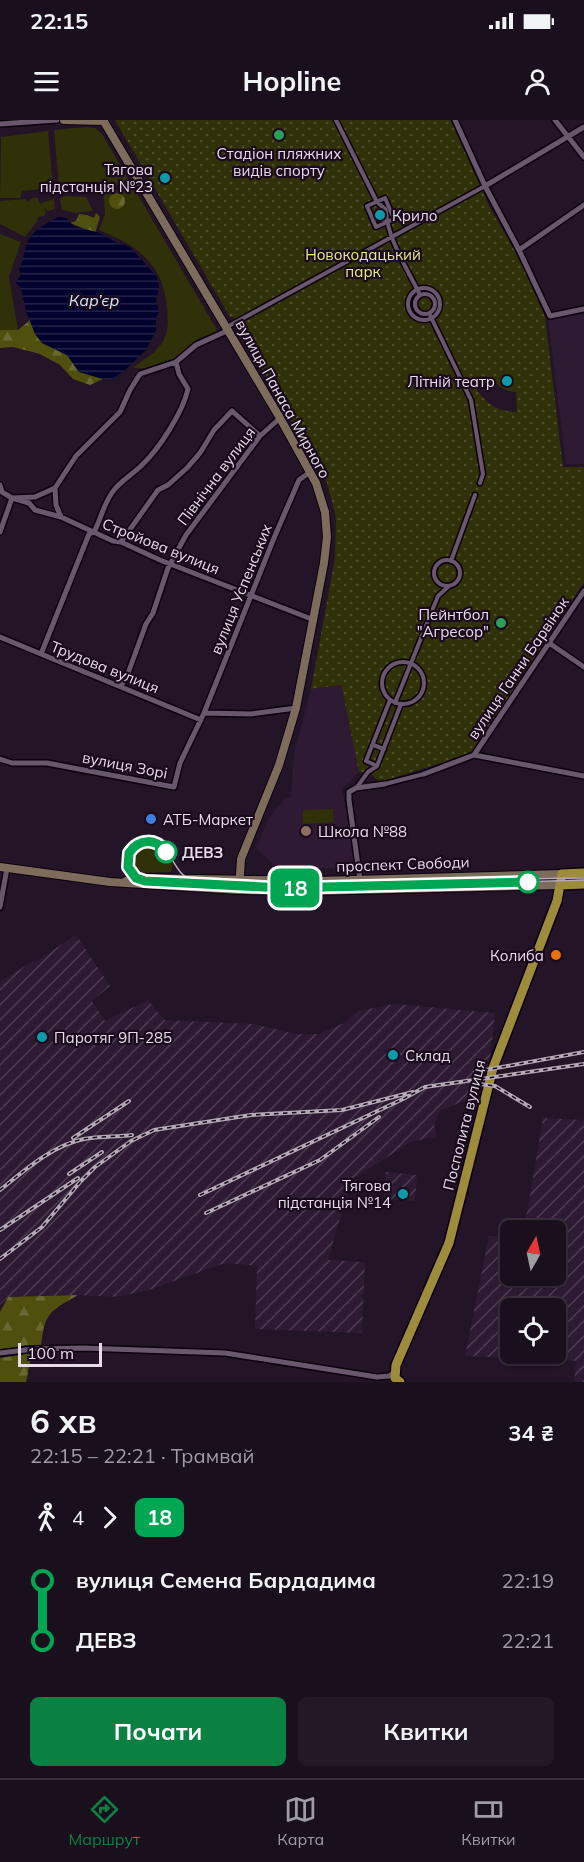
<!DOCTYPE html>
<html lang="uk">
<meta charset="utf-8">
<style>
body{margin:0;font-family:Mulish,sans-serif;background:#231826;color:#f1f3f6;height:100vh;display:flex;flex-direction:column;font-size:22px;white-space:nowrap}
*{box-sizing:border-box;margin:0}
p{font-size:20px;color:#9f9ca4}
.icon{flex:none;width:33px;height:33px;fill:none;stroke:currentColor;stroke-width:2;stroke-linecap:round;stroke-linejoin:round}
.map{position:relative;height:1262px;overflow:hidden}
.panel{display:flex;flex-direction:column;background:#1a0f1d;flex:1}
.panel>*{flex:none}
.badge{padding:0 12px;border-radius:9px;font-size:21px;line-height:39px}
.needle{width:39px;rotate:9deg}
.controls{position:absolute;left:500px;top:1100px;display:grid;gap:12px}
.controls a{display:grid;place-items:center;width:66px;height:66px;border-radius:9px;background:#1a0f1d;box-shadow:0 2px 4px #0004,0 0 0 2px #382f3b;font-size:30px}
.scale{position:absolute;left:18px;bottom:15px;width:84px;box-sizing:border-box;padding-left:6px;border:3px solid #e7dce9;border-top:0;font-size:16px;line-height:21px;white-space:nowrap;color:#e7dce9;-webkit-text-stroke:4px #190b1d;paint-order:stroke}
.map>.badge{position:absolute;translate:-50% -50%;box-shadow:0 0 0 3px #fff}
.legs{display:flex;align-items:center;gap:9px;height:66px;padding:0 30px;font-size:20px}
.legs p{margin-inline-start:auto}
.headline{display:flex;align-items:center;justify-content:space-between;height:102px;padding:0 30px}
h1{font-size:33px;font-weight:700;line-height:45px}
.primary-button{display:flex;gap:12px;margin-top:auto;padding:12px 30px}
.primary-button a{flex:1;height:69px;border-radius:9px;background:#0b8043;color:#fff;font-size:24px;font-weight:700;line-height:69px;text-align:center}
.primary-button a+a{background:#231826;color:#f1f3f6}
ul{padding:0 30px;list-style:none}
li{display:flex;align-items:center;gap:21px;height:60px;font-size:22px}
li i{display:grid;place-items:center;width:9px;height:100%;margin:0 8px;background:currentColor}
li i::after{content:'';width:15px;height:15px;margin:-8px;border:4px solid;border-radius:50%;background:#1a0f1d}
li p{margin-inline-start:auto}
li:first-child i{background:linear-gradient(#0000 50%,currentColor 0)}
li:last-child i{background:linear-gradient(currentColor 50%,#0000 0)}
.status{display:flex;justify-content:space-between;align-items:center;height:42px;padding:0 30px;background:#1a0f1d;direction:ltr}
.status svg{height:16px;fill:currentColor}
header{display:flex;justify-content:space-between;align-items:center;height:78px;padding:0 30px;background:#1a0f1d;font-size:27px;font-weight:700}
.tabs{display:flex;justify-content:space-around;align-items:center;height:84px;border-top:2px solid #382f3b;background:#1a0f1d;font-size:16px;color:#9f9ca4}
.tabs a{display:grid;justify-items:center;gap:3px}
.tabs .active{color:#0b8043}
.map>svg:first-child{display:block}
</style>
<div class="status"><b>22:15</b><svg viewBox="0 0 49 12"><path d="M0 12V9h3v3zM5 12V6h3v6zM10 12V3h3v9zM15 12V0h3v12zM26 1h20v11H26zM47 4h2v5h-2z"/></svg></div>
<header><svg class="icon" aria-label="menu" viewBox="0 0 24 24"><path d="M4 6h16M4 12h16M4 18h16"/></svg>Hopline<svg class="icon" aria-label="person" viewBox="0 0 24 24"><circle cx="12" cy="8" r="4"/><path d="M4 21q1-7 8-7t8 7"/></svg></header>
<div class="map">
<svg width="584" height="1262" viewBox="0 0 584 1262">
<defs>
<pattern id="industrial-furrows" width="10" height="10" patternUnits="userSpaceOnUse" patternTransform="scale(1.5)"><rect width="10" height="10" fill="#2e1b33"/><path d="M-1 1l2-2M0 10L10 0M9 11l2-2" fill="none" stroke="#4c3c51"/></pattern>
<pattern id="forest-firs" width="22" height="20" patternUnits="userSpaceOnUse" patternTransform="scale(1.5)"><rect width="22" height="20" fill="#4f500e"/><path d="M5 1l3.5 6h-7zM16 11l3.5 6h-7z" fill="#686931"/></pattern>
<pattern id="park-dots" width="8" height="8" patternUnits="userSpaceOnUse" patternTransform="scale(1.5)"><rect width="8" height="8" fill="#303108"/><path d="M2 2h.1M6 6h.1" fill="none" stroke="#4e4e2c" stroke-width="1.8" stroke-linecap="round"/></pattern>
<pattern id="water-rules" width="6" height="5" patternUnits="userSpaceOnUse" patternTransform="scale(1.5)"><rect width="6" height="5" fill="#00002d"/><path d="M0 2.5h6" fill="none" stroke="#25254b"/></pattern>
</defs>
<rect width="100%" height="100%" fill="#231427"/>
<!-- built -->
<path fill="#2e1b33" d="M584 194V344H566L548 200Z
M341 565 359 652 342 669 357 748 278 749 256 728 267 701 285 678 291 677 294 634 311 569Z"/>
<!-- industrial -->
<path fill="url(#industrial-furrows)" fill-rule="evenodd" d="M76 815 110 866 92 881 105 901 148 880 164 900 254 904 296 914H320L344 903 358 891 394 884 495 893 490 939 477 976 441 990 434 1005 437 1016 411 1022 351 1060 328 1140 365 1142 362 1213 255 1209 257 1146 241 1144H222L149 1170 117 1177 78 1175 8 1177 0 1185V862L33 841 35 842Z
M543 998 584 1000V1262H574L576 1241 465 1236 489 1116 510 1117V1155H555V1110H524ZM510 1188H555V1233H510Z
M386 1052 417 1055 415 1081 384 1079Z"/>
<!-- green -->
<path fill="#303108" d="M86 7 95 8 102 14 131 64 59 67 54 10Z
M48 11 53 68 22 71 20 78H0L1 17Z
M103 70H135L217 210V213C191 218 196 223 179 238 166 249 148 249 133 248 143 239 157 233 163 221 169 211 168 199 167 189 164 144 137 125 99 110L105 94Z
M66 76 86 77 93 91 76 93 62 90 60 78Z
M32 78H38L39 82 43 86 41 83 54 79 55 89 48 91 44 87 46 92 44 96 38 97 37 101 25 117 0 104V81L26 79 28 82Z
M0 114 21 122 9 157 18 210H0Z
M333 689 334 702 303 704V690Z
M147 722C161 724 166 732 173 744L171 752 133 753C124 740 131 726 147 722Z"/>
<!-- forest -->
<path fill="url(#forest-firs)" d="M109 81a8 8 0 1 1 16 0a8 8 0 1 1-16 0Z
M96 93 100 97 95 113 70 103 76 101 79 94 87 95 94 98Z
M30 200 35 214 42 223 67 235 79 252 103 259 90 265 73 259 60 245 40 234 13 227 0 228V210H18Z
M78 1175C49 1192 45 1192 41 1226L27 1225 0 1230V1192L8 1177Z
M32 1233 26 1262H0V1238Z"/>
<!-- park -->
<path fill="url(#park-dots)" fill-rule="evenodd" d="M115 0H451L489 86 521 142 545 197 563 347H584V462L473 633 380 662 368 652H359L341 565 311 569 335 438 336 397 327 363 250 228V223L233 197H230ZM493 260C500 268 505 271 516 272L517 292C497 291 489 286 476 269Z"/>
<!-- water -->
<path fill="url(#water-rules)" d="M59 97 66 98 74 106 100 113 119 124H123L131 128 157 157 159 166 156 182 159 192 156 198V210L146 230 124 251 112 259H103L79 252 67 235 42 223 35 214 26 191 21 168 16 163 21 154 19 149C23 143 23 137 25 130 29 112 44 104 59 97Z"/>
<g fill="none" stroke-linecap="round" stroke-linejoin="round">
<!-- pedestrian casing -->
<g stroke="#0c020f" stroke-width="7">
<path id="pedestrian" d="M336 0 377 82 385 89
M385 78 394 99 376 107 367 86Z
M386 91C387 118 408 150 420 175
M376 95 386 102
M408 184a16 16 0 1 1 32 0a16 16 0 1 1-32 0Z
M415 184a10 10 0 1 1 20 0a10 10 0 1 1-20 0Z
M429 193 471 280 483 354 480 363
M227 207 485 66
M434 453a13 13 0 1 1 26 0a13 13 0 1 1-26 0Z
M451 441 475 375
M382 563a21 21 0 1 1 42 0a21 21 0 1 1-42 0Z
M390 580 366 641 377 646 401 584
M395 583 438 476 449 466
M373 625 384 629
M385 664 424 654
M357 667 368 652 377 646"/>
</g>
<!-- minor casing -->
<g stroke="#0c020f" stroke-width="8">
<path id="minor" d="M455 0 485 66 519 130 550 196 584 189
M555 0 584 37
M0 4 57 0
M485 66 584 7
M519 130 584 85
M0 365 2 372 12 378 29 383 35 390 61 397 113 421 121 422 160 440 314 500
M61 397 56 385 55 368 76 336 120 292 130 270 140 254 176 242 196 225 229 210
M0 412 12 378 35 377 55 368
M121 422 158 370 168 365 187 348 200 333 214 310 232 291 260 316
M0 517 201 600
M549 523 584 547
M41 534 89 414 94 412C101 399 104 382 114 370 122 360 133 354 142 345 159 329 183 292 188 269L179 254 176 242
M121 566 127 556 146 504 153 493 168 448 186 415 260 316 280 298
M204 593 251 594 296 588
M474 635 584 656
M0 639 12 643H47L174 667 180 643 204 593 274 418 299 360 310 352
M424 654 474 635 584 471
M360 760 349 680V672L356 668 385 664
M0 787 7 748
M0 1233 34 1229 83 1228 225 1233 377 1257 389 1256 394 1253"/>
</g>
<!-- secondary casing -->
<g stroke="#0c020f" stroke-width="10">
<path id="secondary" d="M64 0 104 1
M103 0 280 298 316 363 325 392 327 417 324 443 296 588 279 645 241 739 239 770
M0 747 110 762 239 770 309 771 560 765
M126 761 141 758 318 761 562 754"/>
</g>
<!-- trunk casing -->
<g stroke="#0c020f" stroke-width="12">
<path id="trunk" d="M560 765 584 764
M400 1262 395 1258 396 1245 449 1123 493 948 557 781 562 754 584 753"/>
</g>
<!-- pedestrian -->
<use href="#pedestrian" stroke="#69576e" stroke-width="4"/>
<!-- minor -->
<use href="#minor" stroke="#69576e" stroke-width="5"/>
<!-- secondary -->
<use href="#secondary" stroke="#7d6b5c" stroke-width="8"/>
<!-- trunk -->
<use href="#trunk" stroke="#9e8c3d" stroke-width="9"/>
<!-- tram -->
<path stroke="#b5a9b7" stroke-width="1.5" d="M584 758C500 759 417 762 333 764 298 765 264 764 229 762 217 762 204 763 192 760 173 754 173 729 155 722 129 713 114 753 145 761L298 768 584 760"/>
<!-- rail casing -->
<g stroke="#b5a9b7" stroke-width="4">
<path id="rail" d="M475 952 584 932
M479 964 495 966 530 987
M73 1018 129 981
M69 1054 102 1032
M0 1070C25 1050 53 1025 84 1019 99 1016 116 1017 132 1015
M200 1075 403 979 425 967 584 944
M206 1093 320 1040 379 997
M0 1110 78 1058
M0 1139 42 1107 81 1061 95 1047 131 1021 154 1010 251 995 342 990 413 972"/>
</g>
<!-- rail -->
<use href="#rail" stroke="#190b1d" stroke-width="1.5" stroke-dasharray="4.5" stroke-linecap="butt"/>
</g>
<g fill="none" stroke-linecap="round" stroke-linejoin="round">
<!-- line-1 casing -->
<g stroke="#fff" stroke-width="14">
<path id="line-1" d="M166 732C156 718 139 718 129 733L128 747 136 758 145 761 283 768 528 762"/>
</g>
<!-- line-1 -->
<use href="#line-1" stroke="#00a651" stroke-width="9"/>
</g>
<!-- markers -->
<g fill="#2e9e5b" stroke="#190b1d" stroke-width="2">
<circle cx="279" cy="15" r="6"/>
<circle cx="501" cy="503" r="6"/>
</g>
<g fill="#0f9aa8" stroke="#190b1d" stroke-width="2">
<circle cx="165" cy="58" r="6"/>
<circle cx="380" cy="95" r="6"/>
<circle cx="507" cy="261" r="6"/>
<circle cx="42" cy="917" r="6"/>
<circle cx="393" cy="935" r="6"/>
<circle cx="403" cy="1074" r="6"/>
</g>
<circle fill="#3f7fe0" stroke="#190b1d" stroke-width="2" cx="151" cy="699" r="6"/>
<circle fill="#8d6e63" stroke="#190b1d" stroke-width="2" cx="306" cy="711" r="6"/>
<g fill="#fff" stroke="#00a651" stroke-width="3">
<circle cx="166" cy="732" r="10"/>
<circle cx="528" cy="762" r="10"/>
</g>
<circle fill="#e8710a" stroke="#190b1d" stroke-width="2" cx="556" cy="835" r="6"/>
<g text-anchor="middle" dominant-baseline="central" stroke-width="4.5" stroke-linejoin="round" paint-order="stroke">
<!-- poi labels -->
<g font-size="15" fill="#e7dce9" stroke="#190b1d" text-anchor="end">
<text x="279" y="33" text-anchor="middle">Стадіон пляжних<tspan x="279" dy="17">видів спорту</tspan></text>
<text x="153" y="49">Тягова<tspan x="153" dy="17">пiдстанцiя №23</tspan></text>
<text x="392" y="95" text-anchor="start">Крило</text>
<text x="495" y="261">Лiтнiй театр</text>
<text x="489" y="494">Пейнтбол<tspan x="489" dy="17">"Агресор"</tspan></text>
<text x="163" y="699" text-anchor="start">АТБ-Маркет</text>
<text x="318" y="711" text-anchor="start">Школа №88</text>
<text x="544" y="835">Колиба</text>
<text x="54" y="917" text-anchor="start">Паротяг 9П-285</text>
<text x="405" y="935" text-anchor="start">Склад</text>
<text x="391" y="1065">Тягова<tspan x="391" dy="17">пiдстанцiя №14</tspan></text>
</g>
<!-- park labels -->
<g font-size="15" fill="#e9ed7d" stroke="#190b1d">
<text x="363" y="134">Новокодацький<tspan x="363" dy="17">парк</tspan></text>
</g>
<!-- street labels -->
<g font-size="15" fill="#e7dce9" stroke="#190b1d">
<text transform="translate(283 279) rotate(61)">вулиця Панаса Мирного</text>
<text transform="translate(216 356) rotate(-53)">Північна вулиця</text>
<text transform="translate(161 426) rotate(22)">Стройова вулиця</text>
<text transform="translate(241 469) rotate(-68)">вулиця Успенських</text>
<text transform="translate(105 547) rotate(22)">Трудова вулиця</text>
<text transform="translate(518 548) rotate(-56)">вулиця Ганни Барвінок</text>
<text transform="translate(125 645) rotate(11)">вулиця Зорі</text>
<text transform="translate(403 744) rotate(-2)">проспект Свободи</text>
<text transform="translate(464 1005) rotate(-76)">Посполита вулиця</text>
</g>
<!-- stop labels -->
<g font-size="15" font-weight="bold" fill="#e7dce9" stroke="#190b1d" text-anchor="start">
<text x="182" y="732">ДЕВЗ</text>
</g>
<!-- water labels -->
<g font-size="16" font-style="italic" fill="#d6e2f3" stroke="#190b1d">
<text x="94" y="180">Кар’єр</text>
</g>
</g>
</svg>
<div class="controls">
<a><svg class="needle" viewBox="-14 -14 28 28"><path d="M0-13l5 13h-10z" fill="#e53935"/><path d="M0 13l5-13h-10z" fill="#9f9ca4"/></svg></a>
<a><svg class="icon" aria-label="locate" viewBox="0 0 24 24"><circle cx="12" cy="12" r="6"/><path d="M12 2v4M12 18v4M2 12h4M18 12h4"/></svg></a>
</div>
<div class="scale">100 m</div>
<b class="badge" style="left:295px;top:768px;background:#00a651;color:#fff">18</b>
</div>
<section class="panel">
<div class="headline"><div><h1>6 хв</h1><p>22:15 – 22:21 · Трамвай</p></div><b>34 ₴</b></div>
<div class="legs"><svg class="icon" aria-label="walk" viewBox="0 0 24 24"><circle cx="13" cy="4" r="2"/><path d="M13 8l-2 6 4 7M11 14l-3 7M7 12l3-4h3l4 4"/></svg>4<svg class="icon" aria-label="forward" viewBox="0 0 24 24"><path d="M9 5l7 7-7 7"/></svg><b class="badge" style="background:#00a651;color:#fff">18</b></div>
<ul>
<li><i style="color:#00a651"></i><b>вулиця Семена Бардадима</b><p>22:19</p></li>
<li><i style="color:#00a651"></i><b>ДЕВЗ</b><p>22:21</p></li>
</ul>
<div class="primary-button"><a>Почати</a><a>Квитки</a></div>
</section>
<nav class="tabs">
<a class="active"><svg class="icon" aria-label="directions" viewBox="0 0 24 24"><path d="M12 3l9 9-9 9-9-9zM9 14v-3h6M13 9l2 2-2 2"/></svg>Маршрут</a>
<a><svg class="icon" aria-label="map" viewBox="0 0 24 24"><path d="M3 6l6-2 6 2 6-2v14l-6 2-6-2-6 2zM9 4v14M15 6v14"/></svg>Карта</a>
<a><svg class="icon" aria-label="tickets" viewBox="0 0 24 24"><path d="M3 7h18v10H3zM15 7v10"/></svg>Квитки</a>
</nav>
